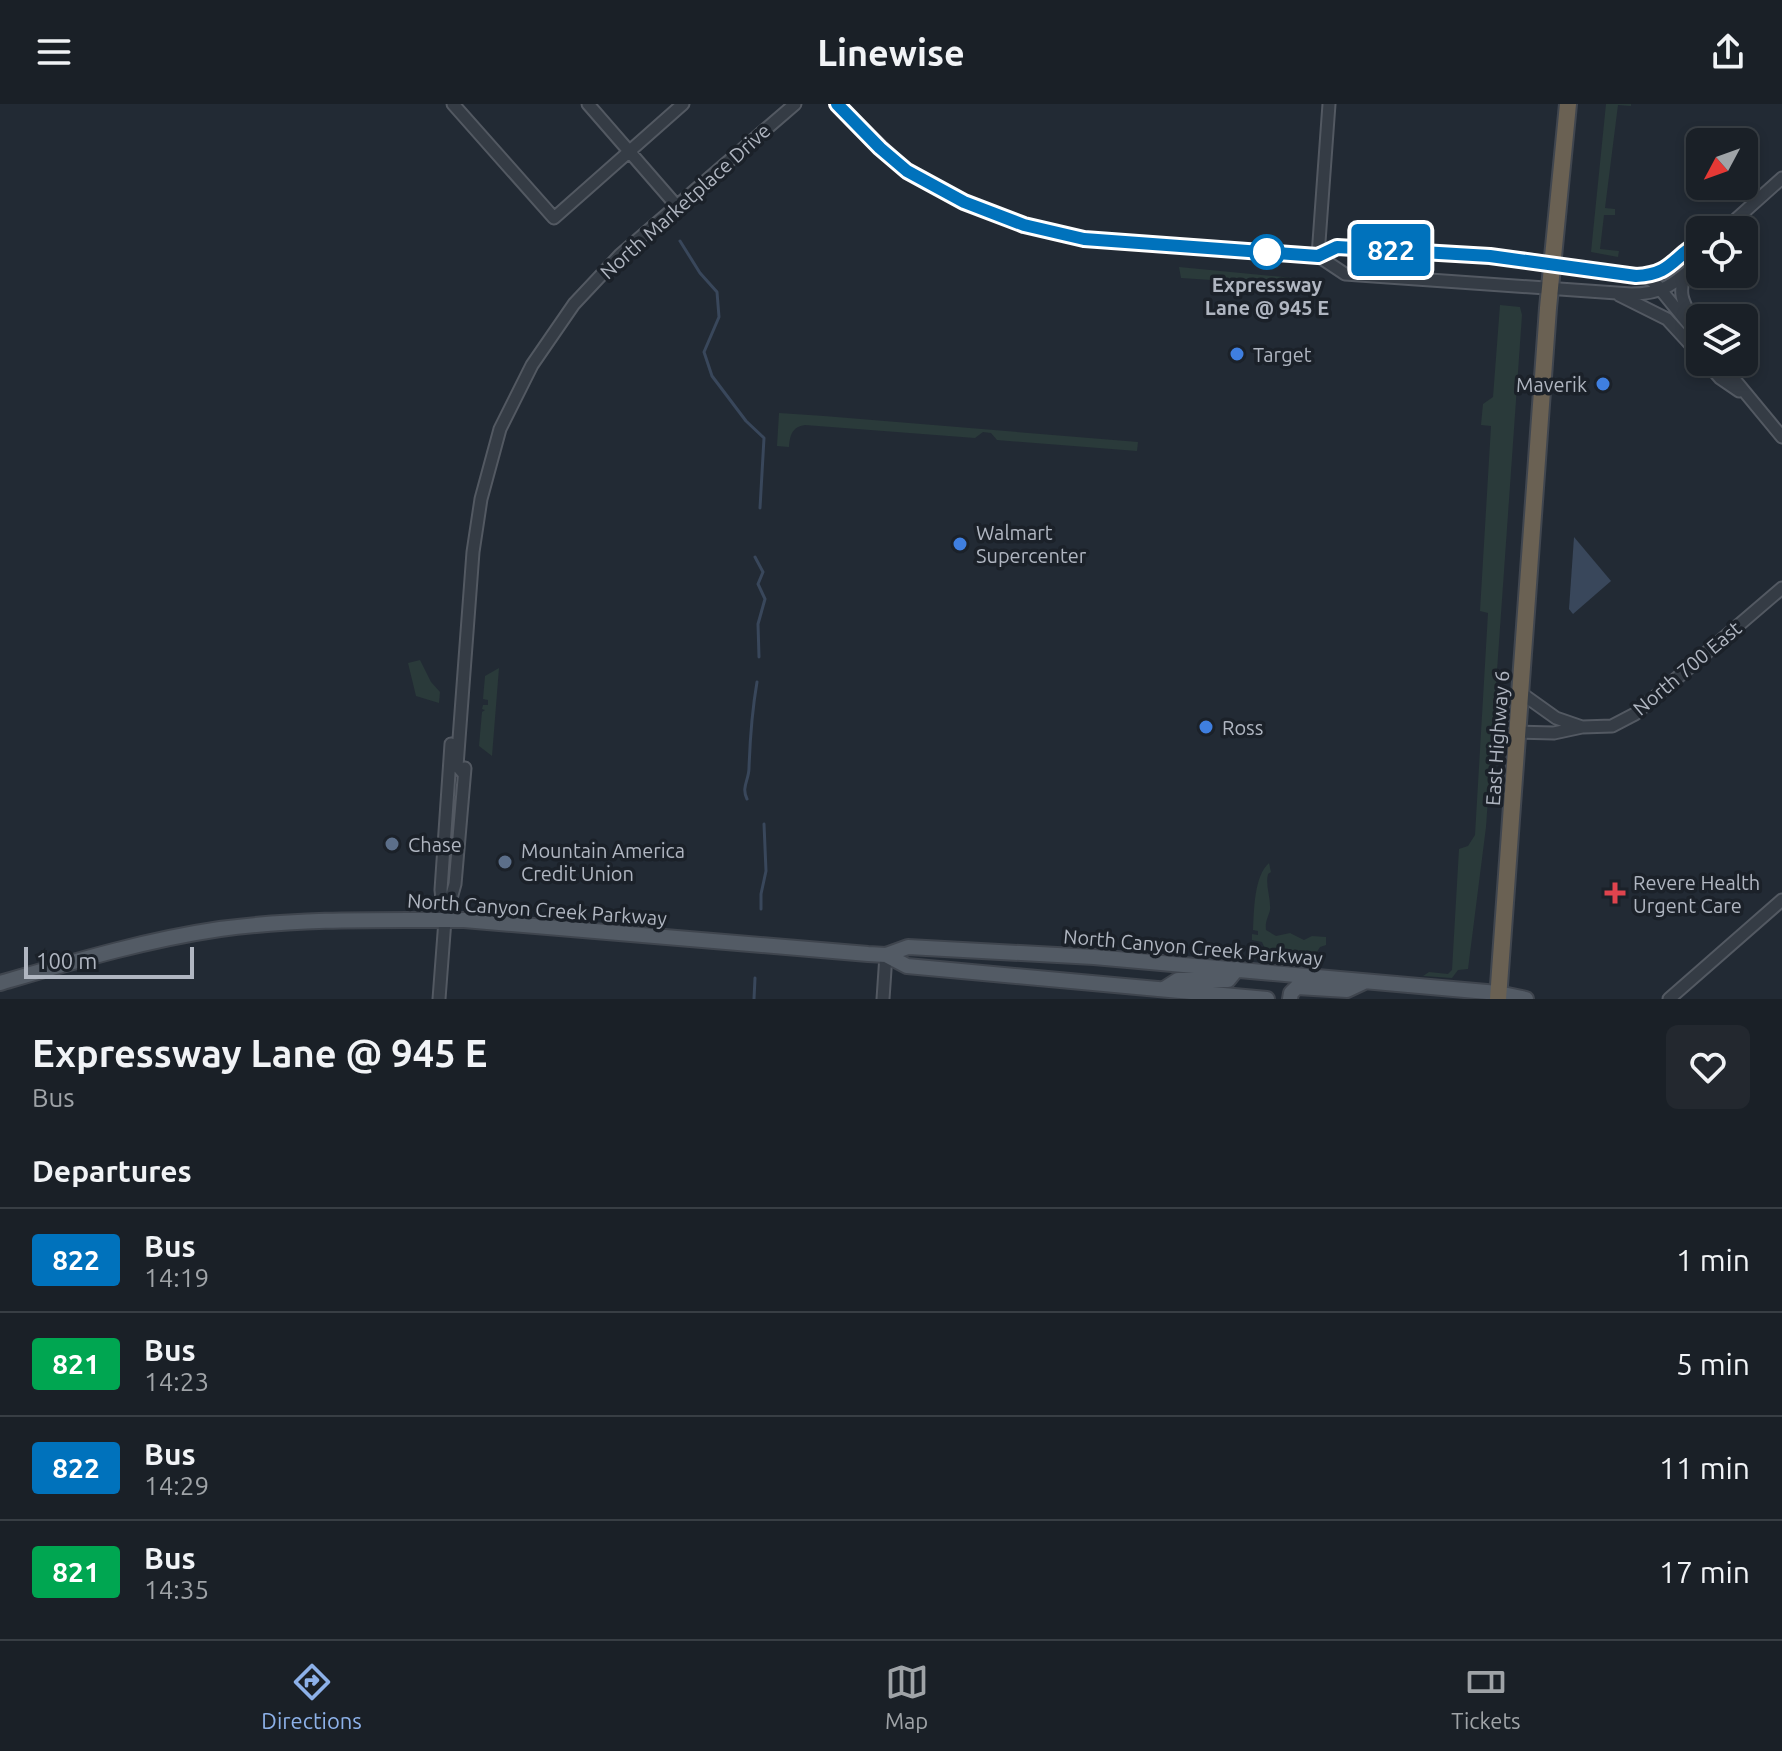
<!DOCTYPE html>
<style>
body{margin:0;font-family:Ubuntu,sans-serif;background:#23282f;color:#f1f3f6;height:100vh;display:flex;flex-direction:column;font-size:30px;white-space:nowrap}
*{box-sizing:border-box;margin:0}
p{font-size:26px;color:#9fa3a7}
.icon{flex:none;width:44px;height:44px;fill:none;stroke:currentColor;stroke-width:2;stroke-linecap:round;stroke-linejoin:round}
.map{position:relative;height:895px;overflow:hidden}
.drawer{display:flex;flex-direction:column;background:#1a2027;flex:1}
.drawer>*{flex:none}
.badge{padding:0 16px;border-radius:6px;font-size:28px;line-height:52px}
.needle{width:52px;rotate:229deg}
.controls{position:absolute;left:1686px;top:24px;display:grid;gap:16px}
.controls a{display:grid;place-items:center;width:72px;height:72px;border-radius:12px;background:#1a2027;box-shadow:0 4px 12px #0003,0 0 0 2px #383e44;font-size:40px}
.scale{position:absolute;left:24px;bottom:20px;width:170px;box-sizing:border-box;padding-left:8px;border:4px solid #b0b6c1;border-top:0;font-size:22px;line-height:28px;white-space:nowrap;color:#b0b6c1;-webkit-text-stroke:6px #1b2129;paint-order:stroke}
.map>.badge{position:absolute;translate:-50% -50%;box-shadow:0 0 0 4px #fff}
h2{padding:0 32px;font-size:30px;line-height:72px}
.round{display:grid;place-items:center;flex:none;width:84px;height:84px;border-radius:12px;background:#23282f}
.overview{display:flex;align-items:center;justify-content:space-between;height:136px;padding:0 32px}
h1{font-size:38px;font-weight:600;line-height:60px}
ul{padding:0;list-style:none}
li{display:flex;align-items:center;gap:24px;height:104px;padding:0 32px;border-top:2px solid #383e44}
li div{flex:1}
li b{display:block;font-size:30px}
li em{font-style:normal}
li .badge{min-width:88px;font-weight:700;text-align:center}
header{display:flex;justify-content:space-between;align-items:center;height:104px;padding:0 32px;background:#1a2027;font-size:36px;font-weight:600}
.dock{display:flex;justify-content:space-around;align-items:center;height:112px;border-top:2px solid #383e44;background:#1a2027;font-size:22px;color:#9fa3a7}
.dock a{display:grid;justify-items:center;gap:4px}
.dock .active{color:#8db1e9}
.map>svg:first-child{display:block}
</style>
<header><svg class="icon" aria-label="menu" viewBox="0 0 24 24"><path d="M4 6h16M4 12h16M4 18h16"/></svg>Linewise<svg class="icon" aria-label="share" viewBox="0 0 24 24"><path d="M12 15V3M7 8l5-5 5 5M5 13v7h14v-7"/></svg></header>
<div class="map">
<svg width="1782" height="895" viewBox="0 0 1782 895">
<rect width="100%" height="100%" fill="#222a34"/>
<!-- green -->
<path fill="#2a3a3a" d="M1606 0H1631V2L1618 1 1605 104 1615 105V111H1604L1600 145 1619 147 1618 153 1591 148Z
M1179 163 1294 174 1296 177 1292 176V180L1299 178 1303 182 1181 174Z
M1500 201 1520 203 1522 211 1486 723 1468 865 1458 866 1452 874 1423 872 1429 868 1448 870 1452 866 1459 745 1468 742 1475 731 1488 509 1480 507 1491 322 1481 321 1483 300 1493 293Z
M779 309 824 312 1138 338 1137 347 997 336 991 329 983 328 975 334 805 321C792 323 790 331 789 343L777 342Z
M420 556 431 578 440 588 439 599 416 592 408 559Z
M499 564 492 652 479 642 482 608 485 606 482 605 483 601H488V596L483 595 485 572Z
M1269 759 1271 768 1268 770C1265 782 1271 793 1270 806 1268 814 1265 817 1266 826L1276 832 1290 829 1304 836 1312 832 1326 833V841L1320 843 1315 851 1266 847 1262 838 1252 836V830L1258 831V827L1253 826C1254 806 1254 772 1269 759Z"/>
<!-- water -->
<path fill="#39475b" d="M1574 433 1611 477 1573 510 1569 505Z"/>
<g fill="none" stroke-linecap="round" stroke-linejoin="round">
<!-- stream -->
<path stroke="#39475b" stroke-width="3" d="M680 137 700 169 717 188 719 213 704 248 712 272 746 317 764 334 760 404
M755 453 763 468 758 480 765 495 758 520 759 553
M747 695C741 683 749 676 749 664 750 635 752 607 757 578
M761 805V790L766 767 764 720
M754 895 755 874"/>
<!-- minor casing -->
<g stroke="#535962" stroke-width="15">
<path id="minor" d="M453 0 554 114 683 0
M588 0 675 100
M837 0 907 67 964 98 1024 121 1084 135 1318 152 1345 170 1631 190C1665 190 1676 178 1700 157
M1724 126 1782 74
M1318 152 1337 143 1523 155 1648 174 1656 180 1700 234
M1318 152 1329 0
M1641 172 1665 167 1700 138
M1684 172C1677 196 1687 201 1695 222
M1619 191 1667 215 1700 251
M1706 258 1720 274 1739 287
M1720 258 1782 333
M1521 589 1556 614 1582 623
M1518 628 1554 629 1582 623 1612 622 1635 610 1782 484
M464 670 457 662 473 448 481 395 500 325 532 261 574 200 620 151 795 0
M444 814 441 786 451 640
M439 895 445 816 455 780 465 664
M883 895 886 851
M1669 895 1782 796"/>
</g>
<!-- major casing -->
<g stroke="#3f454e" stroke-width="18">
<path id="major" d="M886 851 907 862 1267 895
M0 879C72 858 145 836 220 825 300 814 383 816 464 816L868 850 886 851 908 843 1094 853 1498 889 1526 895
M1164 885 1178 876H1228L1237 865
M1290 895 1291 889 1297 883 1347 886 1364 878"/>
</g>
<!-- highway casing -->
<g stroke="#40464f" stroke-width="20">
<path id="highway" d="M1498 895 1548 204 1568 0"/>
</g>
<!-- minor -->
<use href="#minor" stroke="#353c45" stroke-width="11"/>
<!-- major -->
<use href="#major" stroke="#535b65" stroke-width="14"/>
<!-- highway -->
<use href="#highway" stroke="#6a6153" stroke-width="16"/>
</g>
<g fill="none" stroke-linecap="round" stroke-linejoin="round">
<!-- line casing -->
<g stroke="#fff" stroke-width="18">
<path id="line" d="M837 0 880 44 907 67 964 98 1024 121 1084 135 1318 152 1337 143 1490 152 1636 172C1673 170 1672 153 1700 138"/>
</g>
<!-- line -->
<use href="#line" stroke="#0072bc" stroke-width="12"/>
</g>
<!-- markers -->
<circle fill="#fff" stroke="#0072bc" stroke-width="4" cx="1267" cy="148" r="16"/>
<g fill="#3f7fe0" stroke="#1b2129" stroke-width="3">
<circle cx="1237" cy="250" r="8"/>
<circle cx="1603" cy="280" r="8"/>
<circle cx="960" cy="440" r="8"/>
<circle cx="1206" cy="623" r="8"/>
</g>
<g fill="#5c6f8a" stroke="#1b2129" stroke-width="3">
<circle cx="392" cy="740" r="8"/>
<circle cx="505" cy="758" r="8"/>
</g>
<path fill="#e0444e" stroke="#1b2129" stroke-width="3" d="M1611 777h8v8h8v8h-8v8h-8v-8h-8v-8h8z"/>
<g text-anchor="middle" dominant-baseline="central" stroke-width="7" stroke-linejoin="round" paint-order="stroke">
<!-- street labels -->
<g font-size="20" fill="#b0b6c1" stroke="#1b2129">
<text transform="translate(685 97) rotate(-42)">North Marketplace Drive</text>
<text transform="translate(1687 564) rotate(-40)">North 700 East</text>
<text transform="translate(1497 634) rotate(-86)">East Highway 6</text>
<text transform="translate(537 805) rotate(4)">North Canyon Creek Parkway</text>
<text transform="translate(1193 843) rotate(5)">North Canyon Creek Parkway</text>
</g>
<!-- stop labels -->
<g font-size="20" font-weight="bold" fill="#b0b6c1" stroke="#1b2129">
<text x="1267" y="180">Expressway<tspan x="1267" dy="23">Lane @ 945 E</tspan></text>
</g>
<!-- poi labels -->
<g font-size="20" fill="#b0b6c1" stroke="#1b2129" text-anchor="start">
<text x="1253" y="250">Target</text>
<text x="1587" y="280" text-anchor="end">Maverik</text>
<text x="976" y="428">Walmart<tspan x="976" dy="23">Supercenter</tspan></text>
<text x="1222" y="623">Ross</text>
<text x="408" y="740">Chase</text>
<text x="521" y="746">Mountain America<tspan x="521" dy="23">Credit Union</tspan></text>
<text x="1633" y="778">Revere Health<tspan x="1633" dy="23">Urgent Care</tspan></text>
</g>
</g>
</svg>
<div class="controls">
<a><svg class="needle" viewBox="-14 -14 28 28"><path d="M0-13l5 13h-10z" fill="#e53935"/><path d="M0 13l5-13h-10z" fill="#9fa3a7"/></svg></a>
<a><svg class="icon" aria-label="locate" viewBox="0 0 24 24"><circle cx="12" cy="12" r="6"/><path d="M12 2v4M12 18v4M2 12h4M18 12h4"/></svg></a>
<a><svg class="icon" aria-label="layers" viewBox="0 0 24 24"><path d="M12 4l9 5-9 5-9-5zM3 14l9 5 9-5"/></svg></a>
</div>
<div class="scale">100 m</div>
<b class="badge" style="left:1391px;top:146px;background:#0072bc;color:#fff">822</b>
</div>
<section class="drawer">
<div class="overview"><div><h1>Expressway Lane @ 945 E</h1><p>Bus</p></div><a class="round"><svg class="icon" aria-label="heart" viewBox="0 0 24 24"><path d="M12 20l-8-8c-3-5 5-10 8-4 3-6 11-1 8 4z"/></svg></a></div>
<h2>Departures</h2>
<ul>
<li><span class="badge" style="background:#0072bc;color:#fff">822</span><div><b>Bus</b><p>14:19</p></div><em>1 min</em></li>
<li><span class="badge" style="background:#00a651;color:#fff">821</span><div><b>Bus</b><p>14:23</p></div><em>5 min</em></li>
<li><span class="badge" style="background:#0072bc;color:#fff">822</span><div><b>Bus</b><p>14:29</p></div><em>11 min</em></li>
<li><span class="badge" style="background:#00a651;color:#fff">821</span><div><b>Bus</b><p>14:35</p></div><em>17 min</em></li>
</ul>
</section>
<nav class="dock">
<a class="active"><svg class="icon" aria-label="directions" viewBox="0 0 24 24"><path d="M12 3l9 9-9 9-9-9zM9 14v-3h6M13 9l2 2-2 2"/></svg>Directions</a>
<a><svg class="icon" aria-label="map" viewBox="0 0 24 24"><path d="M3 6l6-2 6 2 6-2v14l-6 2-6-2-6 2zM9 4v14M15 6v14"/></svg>Map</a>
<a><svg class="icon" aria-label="tickets" viewBox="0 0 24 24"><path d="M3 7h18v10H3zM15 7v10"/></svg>Tickets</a>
</nav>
